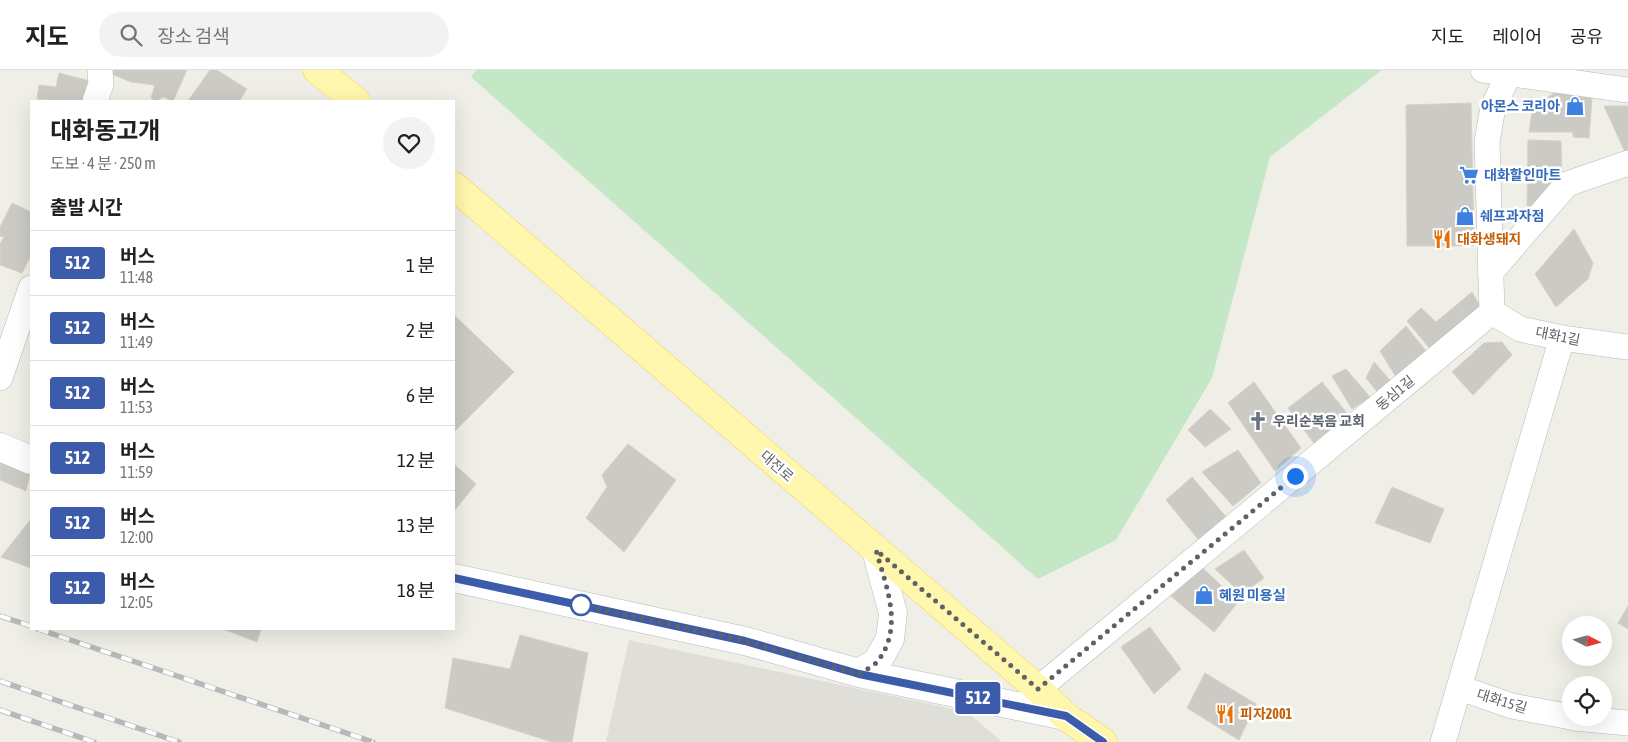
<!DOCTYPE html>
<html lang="ko">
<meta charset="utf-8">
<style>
body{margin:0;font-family:"Asap Condensed","Noto Sans KR",sans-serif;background:#f2f2f2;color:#202124;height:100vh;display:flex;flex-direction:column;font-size:19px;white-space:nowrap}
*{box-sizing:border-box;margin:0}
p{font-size:16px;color:#757577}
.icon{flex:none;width:28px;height:28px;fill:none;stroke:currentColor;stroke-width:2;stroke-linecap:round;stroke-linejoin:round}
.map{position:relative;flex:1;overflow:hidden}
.side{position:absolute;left:30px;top:30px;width:425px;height:530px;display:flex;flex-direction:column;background:#fff;border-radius:0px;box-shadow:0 5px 20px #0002}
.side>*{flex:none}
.badge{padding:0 10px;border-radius:4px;font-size:18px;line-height:32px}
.needle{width:32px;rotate:96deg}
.tools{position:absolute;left:1562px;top:546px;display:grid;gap:10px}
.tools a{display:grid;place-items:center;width:50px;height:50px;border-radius:50%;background:#fff;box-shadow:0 5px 20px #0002;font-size:25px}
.you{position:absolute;width:25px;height:25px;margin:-12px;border:4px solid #fff;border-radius:50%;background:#1a73e8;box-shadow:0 0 0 8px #1a73e833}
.map>.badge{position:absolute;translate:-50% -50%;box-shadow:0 0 0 2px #fff}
h2{padding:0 20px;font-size:19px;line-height:45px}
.round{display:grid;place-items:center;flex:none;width:52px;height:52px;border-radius:26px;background:#f2f2f2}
.summary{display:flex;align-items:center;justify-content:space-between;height:85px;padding:0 20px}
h1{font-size:24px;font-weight:700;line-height:38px}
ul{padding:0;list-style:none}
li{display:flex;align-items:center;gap:15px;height:65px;padding:0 20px;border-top:1px solid #e0e0e0}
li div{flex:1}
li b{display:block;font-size:19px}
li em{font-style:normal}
li .badge{min-width:55px;font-weight:700;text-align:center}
header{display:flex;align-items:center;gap:30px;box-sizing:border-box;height:70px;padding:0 25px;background:#fff;border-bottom:1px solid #e0e0e0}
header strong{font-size:24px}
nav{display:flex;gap:28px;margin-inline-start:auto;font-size:18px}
.search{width:350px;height:45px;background:#f2f2f2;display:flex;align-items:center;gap:12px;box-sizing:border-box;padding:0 18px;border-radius:28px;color:#757577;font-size:19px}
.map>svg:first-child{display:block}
</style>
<header>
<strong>지도</strong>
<div class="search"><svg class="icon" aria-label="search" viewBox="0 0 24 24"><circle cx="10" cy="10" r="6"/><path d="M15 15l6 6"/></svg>장소 검색</div>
<nav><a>지도</a><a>레이어</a><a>공유</a></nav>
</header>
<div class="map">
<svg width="1628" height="672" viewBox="0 0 1628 672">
<rect width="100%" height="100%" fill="#f0efe7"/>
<!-- industrial -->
<path fill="#dfded9" d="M629 570 967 642 1002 672H607L606 671Z"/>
<!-- green -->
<path fill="#c4e8c6" d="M476 0H1382L1270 87 1212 308 1116 470 1038 509 471 7Z"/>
<!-- building -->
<path fill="#cccac4" stroke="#d5d1c5" d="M110 0H187L173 31 163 27 156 31 151 28 155 15 131 12 112 4Z
M210 0H217L247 19 239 31H188Z
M59 3 90 11 86 31 37 29 39 15 56 17Z
M1563 18 1592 28 1589 68 1573 67V62H1529L1532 42 1536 34Z
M1471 33 1474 176H1407L1406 35Z
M1604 36H1628V81L1625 82Z
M1528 70 1561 71 1562 111 1543 136 1527 137Z
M12 133 31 142V185L22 203 0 195V174L4 167 0 166V157Z
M1574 159 1593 193 1588 209 1556 237 1535 204Z
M1472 222 1481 238 1430 279 1407 251 1421 238 1436 252Z
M454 245 514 302 454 362Z
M1406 256 1426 281 1396 307 1380 281Z
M1502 272 1512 285 1473 325 1452 302 1484 273Z
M1374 292 1390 310 1379 324 1366 308Z
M1346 299 1370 327 1352 339 1332 306Z
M1254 312 1301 378 1275 401 1228 333Z
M1322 312 1350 347 1316 376 1288 338Z
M1210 339 1231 359 1205 377 1188 360Z
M628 374 676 410 624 482 586 448 607 417 602 405Z
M1238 380 1261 413 1233 436 1202 402Z
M0 384 31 398 26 421 0 410Z
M454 394 476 414 454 441Z
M1192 407 1228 449 1202 474 1166 430Z
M1392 417 1444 439 1430 473 1375 453Z
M31 449V498L1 487Z
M1244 480 1264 508 1242 524 1215 499Z
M1202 497 1238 532 1214 562 1171 526Z
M1628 536V559L1618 553Z
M1150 557 1181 599 1154 624 1121 577Z
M223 559H261L257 572Z
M520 565 588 583 572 672H552L445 638 453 588 510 599Z
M1205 603 1256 634 1239 670 1187 638Z"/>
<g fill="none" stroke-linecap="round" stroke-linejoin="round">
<!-- minor casing -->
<g stroke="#b7b9bd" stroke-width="26">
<path id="minor" d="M1483 0 1628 20
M95 31 101 14 100 0
M1490 203 1567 114 1628 93
M1492 242 1487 72 1493 37 1511 0
M1492 242 1520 259 1562 268 1628 277
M0 308 31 218
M1460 618 1512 636 1571 647
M1038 619 1492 242
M1575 648 1628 653
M1443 672 1562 268"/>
</g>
<!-- tertiary casing -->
<g stroke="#b7b9bd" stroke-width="29">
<path id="tertiary" d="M0 377 31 390
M454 508 745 571 859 603 1065 646
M859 603 877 592 890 569 893 543 876 480"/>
</g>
<!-- primary casing -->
<g stroke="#f3d25e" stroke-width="29">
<path id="primary" d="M317 0 356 31
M454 116 1038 619 1065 646 1103 672"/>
</g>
<!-- minor -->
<use href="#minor" stroke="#fff" stroke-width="25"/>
<!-- tertiary -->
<use href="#tertiary" stroke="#fff" stroke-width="28"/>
<!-- primary -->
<use href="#primary" stroke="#fff7ad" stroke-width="28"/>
<!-- rail casing -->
<g stroke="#b7b8b8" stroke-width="5.5">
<path id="rail" d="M0 546 31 556
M38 559 373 672
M0 611 179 672
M0 640 94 672"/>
</g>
<!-- rail -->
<use href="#rail" stroke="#fff" stroke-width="4" stroke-dasharray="11" stroke-linecap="butt"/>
</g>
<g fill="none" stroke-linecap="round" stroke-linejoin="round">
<!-- line casing -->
<g stroke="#fff" stroke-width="11">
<path id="line" d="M454 508 745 571 859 604 1066 646 1103 672"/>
</g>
<!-- line -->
<use href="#line" stroke="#3d5bab" stroke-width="8"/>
<!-- walk -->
<path stroke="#5e6267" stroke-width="5" stroke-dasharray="0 9" d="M581 535 745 571 859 604C865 600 874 596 878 591 904 556 886 517 876 480L1038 619 1295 406"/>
</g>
<!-- icons -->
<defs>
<g id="shop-bare" transform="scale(1.5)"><path d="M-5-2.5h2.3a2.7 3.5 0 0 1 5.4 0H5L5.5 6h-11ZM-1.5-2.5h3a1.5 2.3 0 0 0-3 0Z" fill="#3f7fe0" stroke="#fff" stroke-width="2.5" paint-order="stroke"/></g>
<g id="supermarket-bare" transform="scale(1.5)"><path d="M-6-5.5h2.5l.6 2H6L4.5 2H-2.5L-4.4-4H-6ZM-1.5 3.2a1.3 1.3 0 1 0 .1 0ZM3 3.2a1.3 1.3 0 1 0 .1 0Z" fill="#3f7fe0" stroke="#fff" stroke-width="2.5" paint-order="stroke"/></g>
<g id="restaurant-bare" transform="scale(1.5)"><path d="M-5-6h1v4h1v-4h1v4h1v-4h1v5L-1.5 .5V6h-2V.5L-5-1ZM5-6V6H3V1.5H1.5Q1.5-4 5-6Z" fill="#e8710a" stroke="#fff" stroke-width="2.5" paint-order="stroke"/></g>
<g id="church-bare" transform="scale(1.5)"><path d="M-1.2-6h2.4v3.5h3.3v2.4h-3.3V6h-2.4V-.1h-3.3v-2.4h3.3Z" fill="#6b7280" stroke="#fff" stroke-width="2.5" paint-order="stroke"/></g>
</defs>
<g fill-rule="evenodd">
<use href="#shop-bare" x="1575" y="36"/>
<use href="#supermarket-bare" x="1469" y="105"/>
<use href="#shop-bare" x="1465" y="146"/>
<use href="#restaurant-bare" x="1442" y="169"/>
<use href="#church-bare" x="1258" y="351"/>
<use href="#shop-bare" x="1204" y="525"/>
<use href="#restaurant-bare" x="1225" y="644"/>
</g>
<!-- markers -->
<circle fill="#fff" stroke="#3d5bab" stroke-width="2.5" cx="581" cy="535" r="10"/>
<g text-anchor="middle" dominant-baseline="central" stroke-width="5" stroke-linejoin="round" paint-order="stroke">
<!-- shop labels -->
<g font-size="14" font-weight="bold" fill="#366cbe" stroke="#fff" text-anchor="start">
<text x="1560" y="36" text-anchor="end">아몬스 코리아</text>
<text x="1484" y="105">대화할인마트</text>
<text x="1480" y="146">쉐프과자점</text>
<text x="1219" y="525">혜원 미용실</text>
</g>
<!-- food labels -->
<g font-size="14" font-weight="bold" fill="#c56008" stroke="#fff" text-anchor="start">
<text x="1457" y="169">대화생돼지</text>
<text x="1240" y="644">피자2001</text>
</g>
<!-- street labels -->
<g font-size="14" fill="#5e6267" stroke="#fff">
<text transform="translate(1558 266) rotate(11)">대화1길</text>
<text transform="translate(1395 323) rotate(-40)">동심1길</text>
<text transform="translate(777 396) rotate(41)">대전로</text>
<text transform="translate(1502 631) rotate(17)">대화15길</text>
</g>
<!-- worship labels -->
<g font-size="14" font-weight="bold" fill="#5b616d" stroke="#fff" text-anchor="start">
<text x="1273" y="351">우리순복음 교회</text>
</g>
</g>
</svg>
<div class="tools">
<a><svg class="needle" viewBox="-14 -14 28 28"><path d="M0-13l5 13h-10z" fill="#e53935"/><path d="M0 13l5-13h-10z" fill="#757577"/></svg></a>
<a><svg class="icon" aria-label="locate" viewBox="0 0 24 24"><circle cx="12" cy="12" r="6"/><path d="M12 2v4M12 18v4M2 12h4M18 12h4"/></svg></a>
</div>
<div class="you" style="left:1295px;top:406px"></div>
<b class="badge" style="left:978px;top:628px;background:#3d5bab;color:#fff">512</b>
<section class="side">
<div class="summary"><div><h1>대화동고개</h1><p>도보 · 4 분 · 250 m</p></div><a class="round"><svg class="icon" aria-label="heart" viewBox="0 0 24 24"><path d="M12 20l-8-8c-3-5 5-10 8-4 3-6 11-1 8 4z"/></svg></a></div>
<h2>출발 시간</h2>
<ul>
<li><span class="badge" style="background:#3d5bab;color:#fff">512</span><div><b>버스</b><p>11:48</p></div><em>1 분</em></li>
<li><span class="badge" style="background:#3d5bab;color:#fff">512</span><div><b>버스</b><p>11:49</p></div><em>2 분</em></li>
<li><span class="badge" style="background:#3d5bab;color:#fff">512</span><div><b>버스</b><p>11:53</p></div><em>6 분</em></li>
<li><span class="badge" style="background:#3d5bab;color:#fff">512</span><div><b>버스</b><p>11:59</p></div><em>12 분</em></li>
<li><span class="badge" style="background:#3d5bab;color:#fff">512</span><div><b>버스</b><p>12:00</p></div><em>13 분</em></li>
<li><span class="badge" style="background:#3d5bab;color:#fff">512</span><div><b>버스</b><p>12:05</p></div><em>18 분</em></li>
</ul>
</section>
</div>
